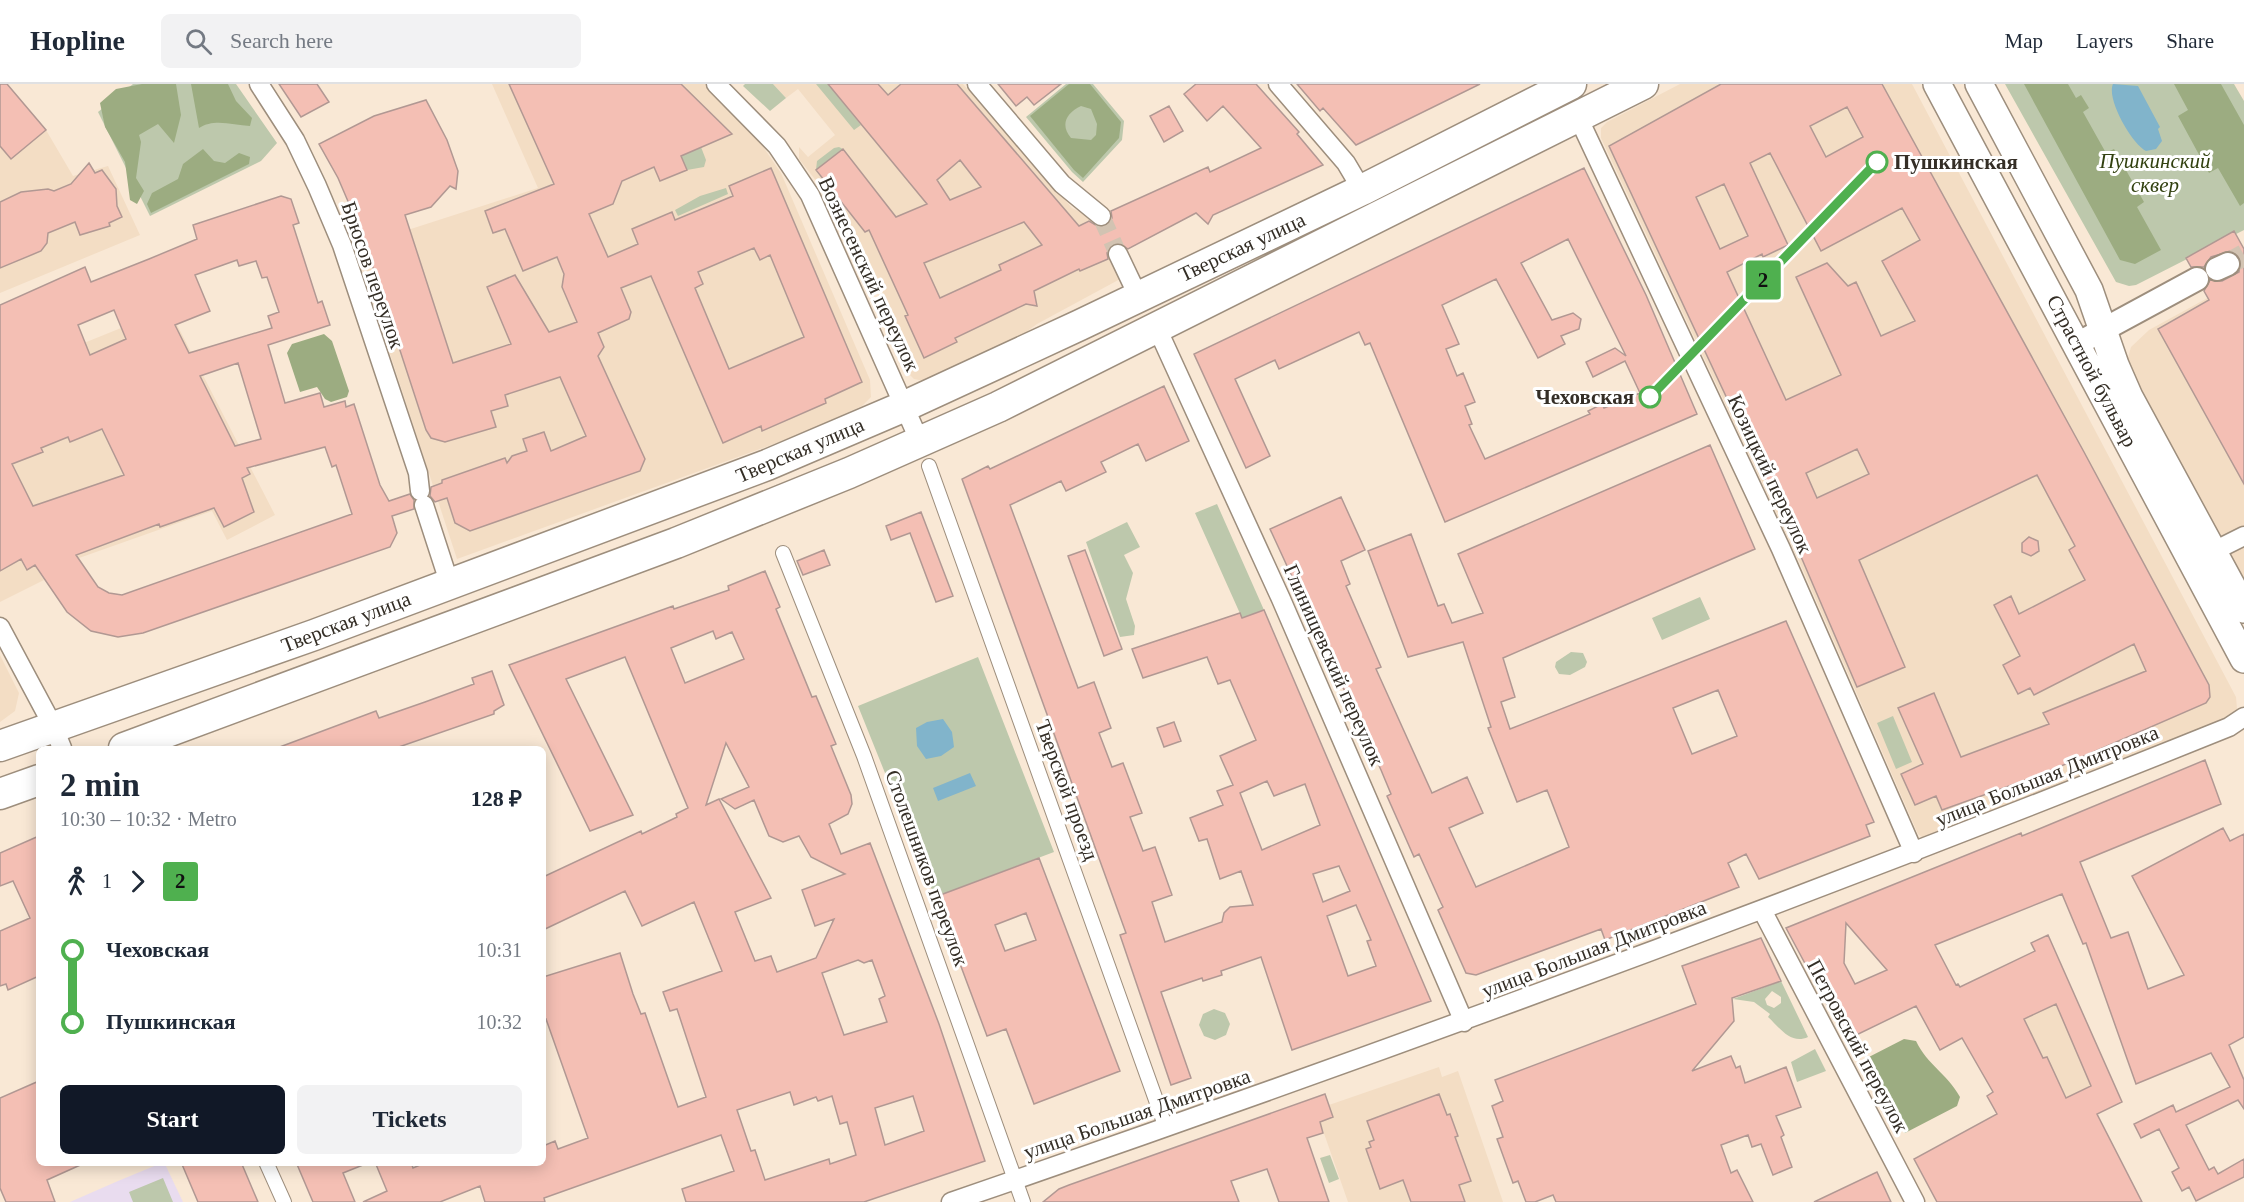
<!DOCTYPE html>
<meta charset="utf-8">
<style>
body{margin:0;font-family:"Times New Roman",serif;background:#f2f2f3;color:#1f2937;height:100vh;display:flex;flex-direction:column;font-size:22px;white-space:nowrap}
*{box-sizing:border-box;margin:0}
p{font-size:20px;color:#747a83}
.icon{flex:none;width:33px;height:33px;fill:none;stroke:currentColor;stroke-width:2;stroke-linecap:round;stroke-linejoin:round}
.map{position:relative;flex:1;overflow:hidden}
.drawer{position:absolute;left:36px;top:662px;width:510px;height:420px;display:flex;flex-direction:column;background:#fff;border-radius:9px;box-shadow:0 3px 15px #0003}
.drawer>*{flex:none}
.badge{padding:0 12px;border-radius:4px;font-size:21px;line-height:39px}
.map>.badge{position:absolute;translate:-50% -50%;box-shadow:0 0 0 3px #fff}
.legs{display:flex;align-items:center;gap:9px;height:66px;padding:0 24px;font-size:20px}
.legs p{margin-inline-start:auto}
.head{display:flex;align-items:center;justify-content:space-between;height:102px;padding:0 24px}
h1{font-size:33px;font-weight:800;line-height:45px}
.action{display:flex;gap:12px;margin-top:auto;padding:12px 24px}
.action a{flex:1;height:69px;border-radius:9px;background:#111827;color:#fff;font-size:24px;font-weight:800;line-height:69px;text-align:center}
.action a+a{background:#f2f2f3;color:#1f2937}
ul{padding:0 24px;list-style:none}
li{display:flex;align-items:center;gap:21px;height:72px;font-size:22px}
li i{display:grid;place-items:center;width:9px;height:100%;margin:0 8px;background:currentColor}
li i::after{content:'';width:15px;height:15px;margin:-8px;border:4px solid;border-radius:50%;background:#fff}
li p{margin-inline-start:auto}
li:first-child i{background:linear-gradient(#0000 50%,currentColor 0)}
li:last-child i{background:linear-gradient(currentColor 50%,#0000 0)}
header{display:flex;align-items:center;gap:36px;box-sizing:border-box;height:84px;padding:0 30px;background:#fff;border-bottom:2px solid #e0e1e3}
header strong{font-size:28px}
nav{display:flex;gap:33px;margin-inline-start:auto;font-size:21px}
.search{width:420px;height:54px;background:#f2f2f3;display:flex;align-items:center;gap:15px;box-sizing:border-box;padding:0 21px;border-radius:9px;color:#747a83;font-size:22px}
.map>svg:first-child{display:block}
</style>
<header>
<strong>Hopline</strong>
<div class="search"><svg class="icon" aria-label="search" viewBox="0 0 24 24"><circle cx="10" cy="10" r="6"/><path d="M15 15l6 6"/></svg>Search here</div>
<nav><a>Map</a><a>Layers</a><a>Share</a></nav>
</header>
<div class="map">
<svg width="2244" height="1118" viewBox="0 0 2244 1118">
<rect width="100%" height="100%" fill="#f9e8d5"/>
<!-- built -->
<path fill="#f3ddc4" d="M0 0H7L46 46 73 92 108 82 140 151 0 209Z
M492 0H705L746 38 781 89 870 296 871 313 862 322 796 352 457 475 355 163 538 104Z
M773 0H963L1072 124 1094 135 1122 194 1037 240 1018 254 924 297 914 295 907 288 889 247 892 232 858 158 846 135 799 75V63L808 73 835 51 798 5 786 14Z
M1680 0H1912L2236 613 2237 625 2230 634 1923 754 1918 750 1799 477 1601 54V44L1607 38Z
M2244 194V511L2200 428 2204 422 2169 357 2161 356 2128 288V274L2131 263 2149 246Z
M174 235 275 431 227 456 212 427 79 474 67 481H44L37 485 44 496 0 518V293L121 244 127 255Z
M0 571 19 609 15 627 0 638Z
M2048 851 2122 1018 2048 1054 1973 897 2035 868 2031 859Z
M1439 983 1442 993 1458 987 1503 1118H1348L1320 1038 1333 1033 1329 1021Z"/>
<!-- education -->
<path fill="#e9dcef" d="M164 1078 183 1118H70L118 1097Z"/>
<!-- green -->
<path fill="#bdc8ac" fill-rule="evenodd" d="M133 0H236L277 59 261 77 150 132 98 28Z
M745 0H773L786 14 770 27 743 2Z
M816 0H828L861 41 854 46Z
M1066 0H1093L1124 37 1122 56 1083 98 1072 88 1026 33Z
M2005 0H2234L2244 17V146L2136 201 2129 202 2116 198Z
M701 63 706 76 704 83 687 86 681 72Z
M839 63 843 65 816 86 817 77 834 64Z
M726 104 728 110 678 132 675 126 700 112Z
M1217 420 1264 526 1242 534 1195 429Z
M1127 438 1140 463 1124 471 1133 489 1126 515 1135 542 1134 551 1120 553 1086 458Z
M1700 513 1710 535 1662 556 1652 534Z
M1571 568 1583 569 1587 578 1585 583 1570 591 1559 590 1555 583 1556 578Z
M978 573 1054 768 935 813 858 622Z
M1893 632 1912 678 1896 685 1877 639Z
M1781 897 1808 953C1791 961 1780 944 1768 933L1770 930 1754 918 1733 915ZM1772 907 1781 913V919L1774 924 1767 921 1765 915Z
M1214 925 1225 929 1230 940 1226 951 1215 956 1204 952 1199 941 1203 930Z
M1815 965 1826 987 1797 998 1791 978Z
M1330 1071 1339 1095 1329 1099 1320 1074Z
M163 1094 173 1118H133L129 1108Z"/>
<!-- forest -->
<path fill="#9cac81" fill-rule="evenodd" d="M142 0H176L181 31 174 59 158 40 139 51 141 58 136 94 144 107 137 120 130 116 125 78 105 43 100 19 116 5Z
M191 0H228L236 17 252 34 250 42C233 41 214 34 199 44Z
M1069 0H1090L1121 38 1119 54 1083 94 1074 86 1030 32ZM1081 22 1091 25 1097 40 1096 51 1091 56 1071 54C1060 41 1066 29 1081 22Z
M2024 0H2068L2076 14 2081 11 2089 24 2083 28 2106 69 2114 65 2144 118 2137 123 2161 166 2135 180 2120 176Z
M2174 0H2221L2244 41V119L2240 122 2218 84 2209 89 2178 32 2188 26Z
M203 65 214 77 225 79 239 69 250 73 249 80 151 129 147 120 152 109 178 95 183 80Z
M324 250 332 257 349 307 347 313 331 318 325 315 317 303 300 308 287 269 292 260Z
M1904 955 1916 957C1928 982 1946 988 1960 1013L1957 1022 1905 1049 1865 975Z"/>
<!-- water -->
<path fill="#81b4cb" d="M2113 0 2138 2 2160 43 2158 45 2162 57 2156 65 2146 67C2132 60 2106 15 2113 0Z
M943 635 952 648 954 663 941 672 926 675 917 662 916 644 927 638Z
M970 689 976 702 938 717 933 704Z"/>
<!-- building -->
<path fill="#f4bfb4" stroke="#b19893" stroke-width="1.5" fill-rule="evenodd" d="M0 0H7L46 46 11 75 0 62Z
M279 0H317L329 18 301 33Z
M509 0H681L732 50 681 72 687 86 660 97 654 83 622 97 613 120 589 130 608 173 638 160 632 145 672 128 675 136 733 112 729 102 771 84 862 298 825 315 826 319 762 347 761 342 723 359 651 192 621 204 631 228 629 235 598 249 604 263 598 272 645 375 640 387 470 447 455 439 447 414 435 418 430 412 431 403 442 399V396L505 374 507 379 512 372 527 367 523 355 544 348 551 367 586 352 560 293 505 311 508 322 491 327 496 343 445 358 431 354 426 346 362 150 338 94 319 60 374 32 426 16 447 56 458 87 456 105 450 102 431 123 405 131 453 279 511 260 487 203 515 191 549 248 577 238 562 203 564 190 557 173 523 187 505 145 493 149 485 127 554 100ZM754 164 760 176 770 171 804 253 729 285 695 204 703 200 698 188Z
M828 0H878L888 11 901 0H957L1079 142 1089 137 1099 143 1105 142 1112 134 1111 127 1208 83 1210 88 1261 64 1223 22 1207 37 1184 10 1196 0H1256L1299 48 1297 50 1323 81 1213 131 1208 140 1196 129 1128 165 1119 159 1113 160 1107 169 1108 175 1080 187 1079 185 1034 207 1037 222 1026 220 955 254 957 258 924 274 905 232 908 231 869 146 865 148 816 86 843 65 896 133 927 120ZM960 76 981 103 950 116 937 96ZM1024 138 1042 161 999 181 1001 186 940 214 924 179Z
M998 0H1061L1034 21 1027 13 1016 22Z
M1297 0H1480L1356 61 1323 24 1320 27Z
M1721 0H1882L2084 368 2209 601 2210 613 2206 619 2045 689 1942 726 1936 712 1915 721 1901 690 1923 680 1898 624 1934 609 1961 673 2049 640 2043 629 2146 587 2134 560 2034 611 2030 604 2018 610 2003 581 2020 572 1994 521 2011 512 2019 530 2085 496 2069 466 2075 462 2037 391 1859 476 1905 583 1857 603 1802 475 1609 62ZM1847 23 1863 53 1826 73 1810 42ZM1770 69 1821 167 1902 124 1920 156 1882 177 1915 237 1881 252 1856 198 1848 202 1827 179 1796 193 1841 291 1786 316 1727 188 1762 170 1763 173 1788 161 1750 79ZM1724 100 1748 152 1720 165 1696 113ZM1857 365 1869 390 1817 414 1806 389Z
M1169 22 1183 47 1164 58 1150 32Z
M89 79 95 89 102 86 116 105 117 122 122 133 109 139 110 142 80 151 75 138 48 149 47 159 41 167 0 184V118L21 108 48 105 54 107 71 100Z
M1584 84 1646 211 1697 330 1445 438 1370 259 1365 261 1359 248 1279 285 1275 276 1235 295 1270 372 1246 384 1194 270ZM1568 155 1626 272 1615 264 1586 278 1593 293 1625 277 1640 309 1604 324 1602 320 1588 327 1590 330 1485 375 1469 341 1472 340 1465 322 1475 318 1463 289 1457 292 1446 265 1459 260 1442 221 1496 195 1538 274 1565 260 1561 252 1579 245 1581 235 1573 229 1552 236 1521 179Z
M281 112 291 115 299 139 293 141 318 219 322 217 330 241 268 261 285 319 320 309 324 323 345 317 346 323 354 320 380 401 389 417 410 410 414 416V425L392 432 397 449 390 463 143 549 118 553 91 547 67 528 35 481 27 486 21 475 0 487V221L85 183 91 198 149 175 197 155 193 141ZM237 176 239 182 256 177 262 194 267 193 279 228 268 232 272 244 189 269 175 241 210 227 195 191ZM114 226 126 255 90 271 78 241ZM238 279 261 355 235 362 200 292ZM102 345 124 391 33 422 12 380 43 368 41 364 68 353 70 358ZM325 363 332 383 336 381 352 430 122 511 109 509 98 503 76 471 159 440 160 443 214 424 224 443 254 428 242 394 250 390 247 384Z
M2234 147 2244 165V400L2158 245 2209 216 2204 207 2210 196 2222 197 2239 188 2240 175 2230 167 2211 173 2204 183H2191L2186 174Z
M1164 302 1189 357 1146 377 1138 360 1101 378 1106 388 1066 407 1061 397 1010 421 1078 604 1094 598 1111 644 1099 649 1112 683 1123 679 1142 729 1130 733 1143 767 1155 763 1172 811 1152 818 1165 858 1222 838 1224 829 1230 823 1253 821 1241 787 1220 795 1207 755 1199 757 1190 734 1223 721 1217 707 1233 701 1220 672 1256 656 1230 596 1218 600 1207 573 1143 594 1132 565 1240 529 1242 534 1264 526 1431 917 1292 966 1261 873 1221 887 1222 891 1203 897 1202 894 1161 908 1191 994 1171 1001 1120 851 1126 849 962 395 988 382 990 385ZM1267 697 1274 712 1305 700 1320 741 1262 766 1240 709ZM1339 782 1350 807 1323 818 1313 790ZM1356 821 1371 856 1367 857 1376 882 1348 892 1327 832Z
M1710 361 1755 465 1503 574 1515 613 1501 618 1510 645 1786 537 1874 738 1866 741 1870 752 1759 795 1746 770 1728 779 1739 803 1605 856 1601 845 1476 891 1466 889 1438 826 1443 823 1441 819 1419 770 1414 773 1387 712 1391 710 1381 686 1270 445 1341 413 1365 466 1341 477 1350 500 1346 502 1381 583 1376 585 1432 709 1467 693 1483 729 1449 744 1476 803 1569 763 1547 706 1517 718 1488 644 1491 643 1463 558 1408 573 1368 467 1411 450 1438 522 1444 520 1452 539 1483 529 1458 470ZM1718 606 1737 652 1692 670 1673 624Z
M921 428 953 512 936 518 910 449 891 456 886 442Z
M2029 453 2038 457 2039 467 2031 472 2022 468V459Z
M824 466 830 481 803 491 797 477Z
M1085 466 1122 565 1104 572 1068 472Z
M765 487 780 523 776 525 812 613 816 612 836 660 831 662 851 711 852 720 848 730 829 740 841 770 870 759 939 940 985 1077 864 1118H686L682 1105 734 1087 721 1051 544 1114 545 1118H485L480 1102 440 1118H363L387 1107 375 1078H411L413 1084 427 1078H543V1062L555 1057 558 1065 588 1054 546 935 543 936V893L620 869 633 910 641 930 645 929 678 1023 706 1013 677 925 670 927 663 908 722 887 694 818 642 842 625 807 543 846V793L641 747 642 750 677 733 676 730 688 724 625 573 566 595 633 731 590 747 509 581 673 522 674 525 729 506 728 502ZM713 547 716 555 732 548 744 575 685 599 671 564ZM726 659 749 703 721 715 735 725 754 716 769 752 783 758 799 752 811 773 845 790 802 806 815 842 834 835 816 874 777 888 771 872 755 877 735 828 771 814 719 715 706 721ZM858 876 864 879 872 876 885 912 879 915 887 938 844 951 822 889ZM790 1008 794 1021 816 1013 818 1017 832 1012 840 1040 847 1038 856 1071 830 1080 829 1075 765 1096 755 1066 751 1067 737 1026ZM913 1012 924 1047 885 1061 875 1024Z
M492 587 504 621 494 627V630L396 664H277L376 627 379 634 425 618 474 600 472 594Z
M1174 638 1181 657 1164 663 1157 644Z
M2205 676 2221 720 2080 778 2111 854 2128 848 2148 905 2184 891 2132 792 2223 744 2230 757 2244 750V953L2229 961 2244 996V1025L2238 1016 2186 1041 2209 1086 2214 1083 2218 1090 2244 1075V1093L2196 1117 2189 1103 2182 1107 2172 1088 2179 1084 2159 1045 2141 1054 2134 1040 2173 1021 2176 1028 2230 1003 2211 969 2136 1000 2086 859 2083 860 2062 810 1935 861 1956 901 1958 900 1960 903 2035 867 2031 859 2048 851 2122 1018 2097 1030 2142 1118H1937L1914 1075 1997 1030 1987 1012 1993 1008 1962 954 1940 966 1916 922 1846 956 1786 844 2021 749 2022 752ZM1846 839 1887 886 1855 900 1844 879ZM2056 920 2091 1002 2066 1014 2047 973 2043 974 2024 935Z
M39 752V892L8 906 6 900 0 902V847L30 834 13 797 0 802V769Z
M1039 774 1120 987 1034 1020 1006 945 987 952 935 813ZM1026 829 1036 856 1005 867 995 841Z
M1761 854 1781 897 1732 914 1734 937 1692 987 1731 972 1736 984 1740 982 1745 999 1786 983 1801 1023 1776 1032 1784 1051 1781 1053 1792 1083 1773 1091 1761 1060 1752 1063 1748 1051 1721 1061 1731 1089 1737 1086 1753 1118H1556L1553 1111 1535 1118H1526L1518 1097 1513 1099 1497 1055 1503 1053 1492 1022 1503 1017 1495 996 1696 920 1682 882Z
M39 997V1078H87L47 1096 55 1118H6L0 1104V1014Z
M1325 1010 1333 1033 1320 1038 1323 1049 1307 1054 1329 1118H1279L1267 1085 1231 1097 1239 1118H1043L1059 1105 1069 1101Z
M1439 1010 1447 1031 1450 1030 1458 1052 1455 1053 1471 1097 1459 1101 1465 1118H1411L1403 1096 1380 1105 1366 1065 1371 1063 1369 1058 1374 1056 1367 1037Z
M181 1078H241L258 1118H198Z
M296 1078H368V1079L343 1089 355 1118H313Z
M1877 1088 1891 1118H1814Z"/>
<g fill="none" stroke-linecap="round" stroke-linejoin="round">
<!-- minor-tunnel -->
<path stroke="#d2c3b2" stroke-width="18" stroke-dasharray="18 9" stroke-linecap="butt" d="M1101 132 1118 170"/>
<!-- tertiary-tunnel -->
<path stroke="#d2c3b2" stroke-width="22" stroke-dasharray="22 11" stroke-linecap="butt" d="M2228 180 2244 171"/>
<!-- pedestrian casing -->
<g stroke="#9d8e7d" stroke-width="16">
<path id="pedestrian" d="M929 382 1166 1044
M783 469 864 672 1023 1118
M266 1078 284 1118"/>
</g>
<!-- minor casing -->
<g stroke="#9d8e7d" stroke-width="21">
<path id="minor" d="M259 0 295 56 317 102 342 161 418 389 420 407
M716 0 777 62 810 111 920 358
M977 0 1062 100 1101 132
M1278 0 1346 79 1362 106
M1578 33 1781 465 1914 769
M1118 170 1138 212
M1157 244 1281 515 1464 938
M424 421 449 498
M2212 468 2244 452
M0 543 53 642 62 664
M1762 826 1915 1118
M951 1118C1381 970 1807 813 2229 643L2244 633"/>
</g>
<!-- tertiary casing -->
<g stroke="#9d8e7d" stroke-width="26">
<path id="tertiary" d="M2217 185 2228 180
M2077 260 2197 195"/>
</g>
<!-- secondary casing -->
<g stroke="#9d8e7d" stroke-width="30">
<path id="secondary" d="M1937 0 2244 575
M1979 0 2089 206 2115 281 2129 313 2244 525"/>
</g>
<!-- primary casing -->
<g stroke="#9d8e7d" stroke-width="33">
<path id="primary" d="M0 662 314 551 767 381 905 322 1080 241 1362 106 1571 0
M124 664 676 459 849 389 998 323 1643 0
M0 710 39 696"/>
</g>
<!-- pedestrian -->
<use href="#pedestrian" stroke="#fff" stroke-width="14"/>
<!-- minor -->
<use href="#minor" stroke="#fff" stroke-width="18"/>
<!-- tertiary -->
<use href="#tertiary" stroke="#fff" stroke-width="22"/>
<!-- secondary -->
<use href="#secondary" stroke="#fff" stroke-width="27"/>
<!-- primary -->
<use href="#primary" stroke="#fff" stroke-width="30"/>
</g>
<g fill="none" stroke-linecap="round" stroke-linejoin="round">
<!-- line-1 casing -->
<g stroke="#fff" stroke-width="14">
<path id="line-1" d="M1650 313 1877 78"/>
</g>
<!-- line-1 -->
<use href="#line-1" stroke="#4fb04f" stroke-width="9"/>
</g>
<!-- markers -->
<g fill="#fff" stroke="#4fb04f" stroke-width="3">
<circle cx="1877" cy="78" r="10"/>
<circle cx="1650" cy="313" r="10"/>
</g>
<g text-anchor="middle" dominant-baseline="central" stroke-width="6" stroke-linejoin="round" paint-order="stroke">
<!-- park labels -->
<g font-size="21" font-style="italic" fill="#324110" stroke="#fff">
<text x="2155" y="77">Пушкинский<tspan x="2155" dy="24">сквер</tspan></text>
</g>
<!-- stop labels -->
<g font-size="21" font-weight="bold" fill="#342e26" stroke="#fff" text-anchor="start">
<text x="1894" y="78">Пушкинская</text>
<text x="1634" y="313" text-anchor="end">Чеховская</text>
</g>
<!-- street labels -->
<g font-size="21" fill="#342e26" stroke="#fff">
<text transform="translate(1242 163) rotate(-25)">Тверская улица</text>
<text transform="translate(869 190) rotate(65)">Вознесенский переулок</text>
<text transform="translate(373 191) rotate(71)">Брюсов переулок</text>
<text transform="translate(2092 287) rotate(62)">Страстной бульвар</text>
<text transform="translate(800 366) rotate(-23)">Тверская улица</text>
<text transform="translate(1770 390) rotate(65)">Козицкий переулок</text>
<text transform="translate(346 538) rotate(-21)">Тверская улица</text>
<text transform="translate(1334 581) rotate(66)">Глинищевский переулок</text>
<text transform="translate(2047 692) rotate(-22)">улица Большая Дмитровка</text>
<text transform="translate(1067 706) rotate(70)">Тверской проезд</text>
<text transform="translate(927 784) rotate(70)">Столешников переулок</text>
<text transform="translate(1594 865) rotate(-21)">улица Большая Дмитровка</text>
<text transform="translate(1858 962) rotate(62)">Петровский переулок</text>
<text transform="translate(1137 1030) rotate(-19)">улица Большая Дмитровка</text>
</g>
</g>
</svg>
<b class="badge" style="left:1763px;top:196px;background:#4fb04f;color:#111">2</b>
<section class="drawer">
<div class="head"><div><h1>2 min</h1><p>10:30 – 10:32 · Metro</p></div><b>128 ₽</b></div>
<div class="legs"><svg class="icon" aria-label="walk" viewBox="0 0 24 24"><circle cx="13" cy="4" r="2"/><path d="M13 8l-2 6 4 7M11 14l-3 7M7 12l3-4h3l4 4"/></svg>1<svg class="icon" aria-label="forward" viewBox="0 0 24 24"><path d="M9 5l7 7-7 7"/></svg><b class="badge" style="background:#4fb04f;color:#111">2</b></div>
<ul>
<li><i style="color:#4fb04f"></i><b>Чеховская</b><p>10:31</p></li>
<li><i style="color:#4fb04f"></i><b>Пушкинская</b><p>10:32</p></li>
</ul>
<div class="action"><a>Start</a><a>Tickets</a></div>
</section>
</div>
